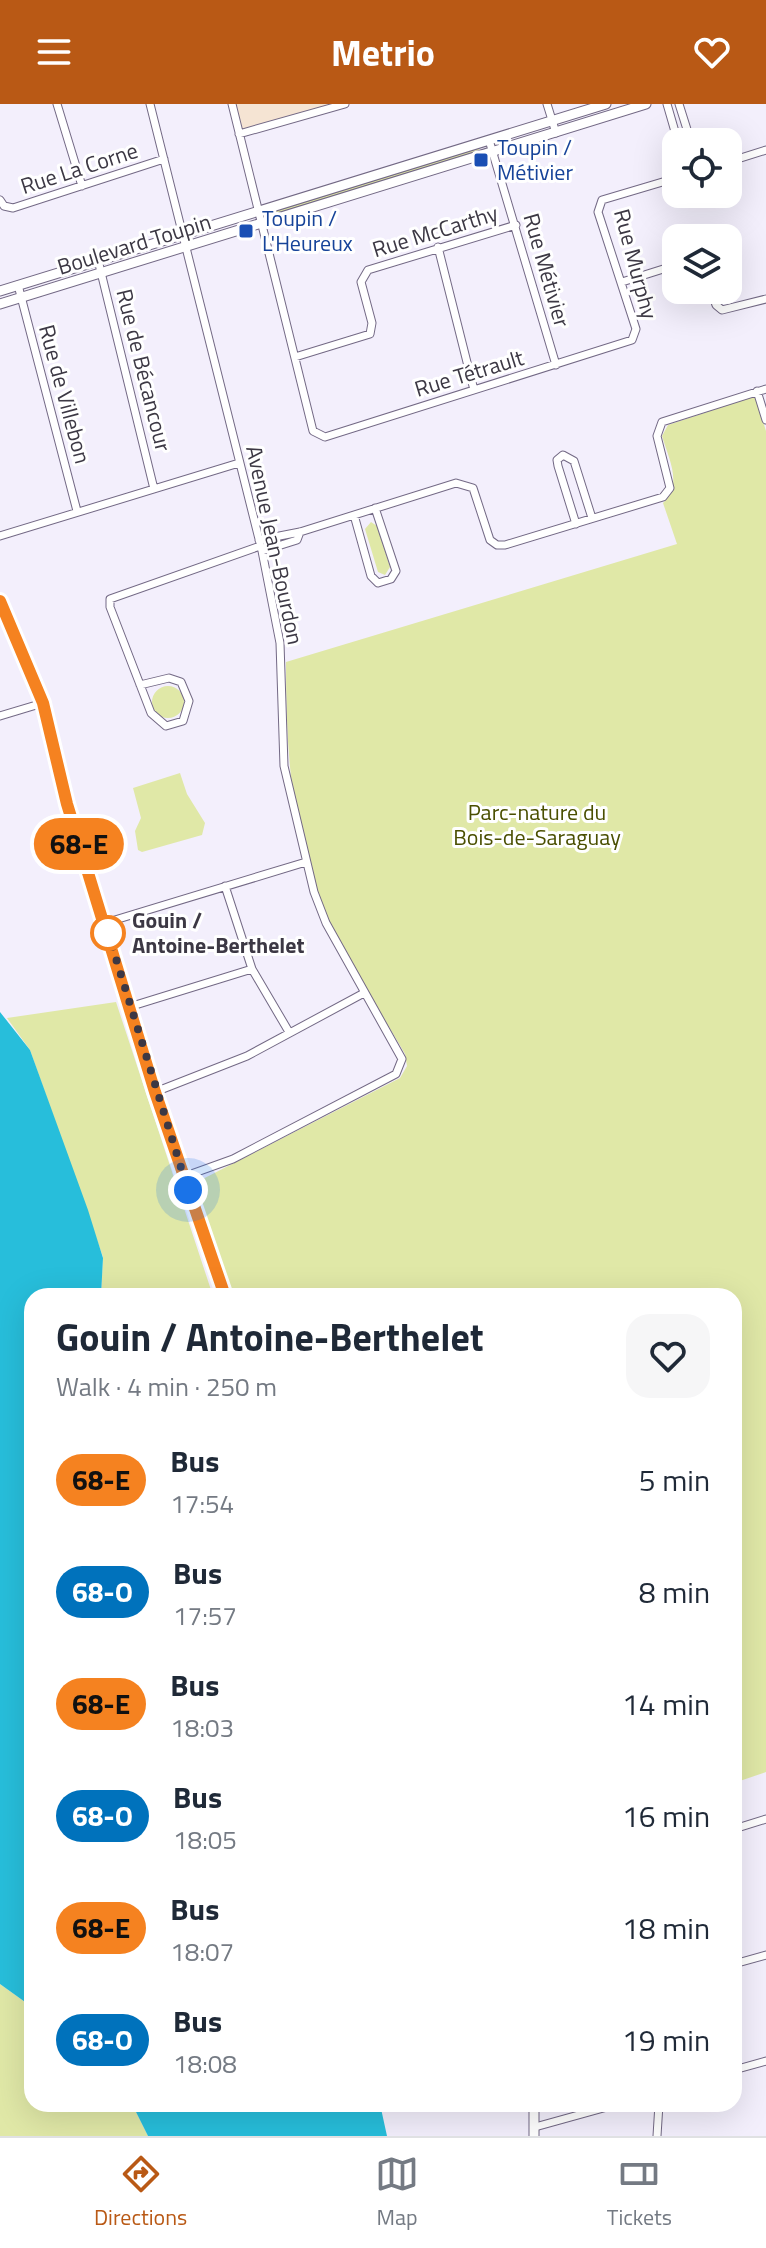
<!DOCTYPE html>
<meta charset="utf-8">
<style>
body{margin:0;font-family:"Titillium Web",sans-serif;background:#f6f6f7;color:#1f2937;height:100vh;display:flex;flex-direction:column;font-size:30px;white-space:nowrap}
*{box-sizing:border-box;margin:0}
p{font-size:26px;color:#747a83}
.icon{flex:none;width:44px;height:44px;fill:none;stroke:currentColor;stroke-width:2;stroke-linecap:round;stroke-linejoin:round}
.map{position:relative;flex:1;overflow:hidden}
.details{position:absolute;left:24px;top:1184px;width:718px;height:824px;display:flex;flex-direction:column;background:#fff;border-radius:24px;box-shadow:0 8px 32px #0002}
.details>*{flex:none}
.badge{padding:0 16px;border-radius:26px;font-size:28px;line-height:52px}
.buttons{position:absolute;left:662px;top:24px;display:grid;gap:16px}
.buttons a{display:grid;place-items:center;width:80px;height:80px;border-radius:16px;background:#fff;box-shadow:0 8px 32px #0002;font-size:40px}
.you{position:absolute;width:40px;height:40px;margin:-20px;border:6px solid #fff;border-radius:50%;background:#1a73e8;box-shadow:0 0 0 12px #1a73e833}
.map>.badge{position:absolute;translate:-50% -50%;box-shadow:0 0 0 4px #fff}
.round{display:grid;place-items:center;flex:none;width:84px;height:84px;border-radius:24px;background:#f6f6f7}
.headline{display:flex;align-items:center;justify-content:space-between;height:136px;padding:0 32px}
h1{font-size:38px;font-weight:700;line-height:60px}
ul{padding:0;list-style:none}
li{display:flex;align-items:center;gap:24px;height:112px;padding:0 32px}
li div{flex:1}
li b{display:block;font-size:30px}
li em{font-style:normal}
li .badge{min-width:88px;font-weight:700;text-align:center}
header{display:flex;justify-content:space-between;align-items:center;height:104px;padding:0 32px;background:#b95915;color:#fff;font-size:36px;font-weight:700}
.tab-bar{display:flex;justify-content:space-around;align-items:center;height:112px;border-top:2px solid #e0e1e3;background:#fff;font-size:22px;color:#747a83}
.tab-bar a{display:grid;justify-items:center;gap:4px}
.tab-bar .active{color:#b95915}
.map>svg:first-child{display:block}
</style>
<header><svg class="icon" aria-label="menu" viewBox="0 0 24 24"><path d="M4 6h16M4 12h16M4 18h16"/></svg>Metrio<svg class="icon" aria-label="heart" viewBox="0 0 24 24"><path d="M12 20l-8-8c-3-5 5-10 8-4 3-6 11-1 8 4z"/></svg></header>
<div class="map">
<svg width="766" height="2032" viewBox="0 0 766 2032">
<rect width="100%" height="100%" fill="#f3effc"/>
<!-- education -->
<path fill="#f5e4d3" d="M232 0H345L239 30Z"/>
<!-- green -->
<path fill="#e0e8a7" d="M478 42 480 48 273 112 272 106Z
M755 292 766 327V1668L734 1679V1192H230L191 1081 400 974 407 962 405 950C378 903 345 855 324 805 290 725 286 643 286 558L677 440 663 399C683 380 669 356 662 332L668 321Z
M371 418 377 422 390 463 385 471 378 468 365 425Z
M152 598a16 16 0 1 1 32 0a16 16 0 1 1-32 0Z
M180 669 187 690 205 719 202 731 142 748 138 746 135 727 141 714 133 684Z
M116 898 213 1192H101L103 1153 30 946 7 914Z
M0 1880 32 1903V2000H132L148 2032H0Z"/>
<!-- water -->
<path fill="#27bedb" d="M0 908 30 946 88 1106 103 1154 101 1192H32V1903L0 1880Z
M132 2000H380L387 2032H148Z"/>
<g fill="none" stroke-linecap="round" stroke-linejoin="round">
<!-- minor casing -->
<g stroke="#736985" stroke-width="9">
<path id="minor" d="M57 0 82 82
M150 0 262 447 280 539 284 662 314 788 326 819 402 955 396 970 233 1055 183 1073
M232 0 313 327 325 333 632 236 636 225 598 108 602 96 676 74
M547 0 556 29
M667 0 678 38
M679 0 691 38
M239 30 345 0
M489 36 556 261
M728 58 766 46
M0 96 4 102 13 104 164 55
M438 143 474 286
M98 156 154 385
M622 178 676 161
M18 181 77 407
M711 186 716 201 722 206 766 195
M295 253 370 230 372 219 361 178 368 166 516 121
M757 287 766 316
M354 411 371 472 378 479 391 475 396 467 375 404
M576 420 558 362 557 356 563 351 574 357 592 414
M0 432 239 359
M259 436 300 428 456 379 473 384 490 436 497 441H505L663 393 670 384 657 332 662 318 766 285
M262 447 297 436 300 428
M140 581 169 574 181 578 189 597 183 617 166 622 151 609 110 503V495L260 442
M0 612 43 599
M225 782 252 865 289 928
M105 819 306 758
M129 903 252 865
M155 988 247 952 364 889
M734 1725 766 1715
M734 1860 766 1851
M734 1966 766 1957
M535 2023 618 2000
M657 2032 659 2000"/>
</g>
<!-- tertiary casing -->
<g stroke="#736985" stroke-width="11">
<path id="tertiary" d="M0 187 606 0
M0 200 646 0
M0 497 43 599 67 700 160 1006 225 1192
M534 2000V2032"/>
</g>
<!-- minor -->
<use href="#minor" stroke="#fff" stroke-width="7"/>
<!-- tertiary -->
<use href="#tertiary" stroke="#fff" stroke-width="9"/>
</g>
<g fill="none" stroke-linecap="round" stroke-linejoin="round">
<!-- line casing -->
<g stroke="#fff" stroke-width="18">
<path id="line" d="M0 497 43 599 67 700 155 988 225 1192"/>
</g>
<!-- line -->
<use href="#line" stroke="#f58220" stroke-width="12"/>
<!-- walk -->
<path stroke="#3c3844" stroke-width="8" stroke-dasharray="0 14.4" d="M108 829 188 1086"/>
</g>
<!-- markers -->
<g fill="#1a4fb4" stroke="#fff" stroke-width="3">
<rect x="473" y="48" width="16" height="16" rx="4"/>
<rect x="238" y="119" width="16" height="16" rx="4"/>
</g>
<circle fill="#fff" stroke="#f58220" stroke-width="4" cx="108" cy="829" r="16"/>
<g text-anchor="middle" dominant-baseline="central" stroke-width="6" stroke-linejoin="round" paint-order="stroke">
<!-- transit labels -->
<g font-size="22" fill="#164399" stroke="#fff" text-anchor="start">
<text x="497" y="43">Toupin /<tspan x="497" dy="25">Métivier</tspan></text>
<text x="262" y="114">Toupin /<tspan x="262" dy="25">L'Heureux</tspan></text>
</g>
<!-- street labels -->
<g font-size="22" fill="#3c3844" stroke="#fff">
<text transform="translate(79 64) rotate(-18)">Rue La Corne</text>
<text transform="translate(435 127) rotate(-17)">Rue McCarthy</text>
<text transform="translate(134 140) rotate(-17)">Boulevard Toupin</text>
<text transform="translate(636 160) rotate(75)">Rue Murphy</text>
<text transform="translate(547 166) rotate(74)">Rue Métivier</text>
<text transform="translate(144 266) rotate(76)">Rue de Bécancour</text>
<text transform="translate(469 269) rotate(-17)">Rue Tétrault</text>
<text transform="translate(65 290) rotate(75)">Rue de Villebon</text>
<text transform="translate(275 441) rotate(78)">Avenue Jean-Bourdon</text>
</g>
<!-- park labels -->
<g font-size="22" fill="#4a4f01" stroke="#fff">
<text x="537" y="708">Parc-nature du<tspan x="537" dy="25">Bois-de-Saraguay</tspan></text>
</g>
<!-- stop labels -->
<g font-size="22" font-weight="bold" fill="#3c3844" stroke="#fff" text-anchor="start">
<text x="132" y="816">Gouin /<tspan x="132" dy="25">Antoine-Berthelet</tspan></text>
</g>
</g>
</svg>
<div class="buttons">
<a><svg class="icon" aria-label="locate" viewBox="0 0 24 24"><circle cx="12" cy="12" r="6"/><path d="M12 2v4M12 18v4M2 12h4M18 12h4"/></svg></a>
<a><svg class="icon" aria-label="layers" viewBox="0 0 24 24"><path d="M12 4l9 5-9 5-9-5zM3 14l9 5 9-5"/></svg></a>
</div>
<div class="you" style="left:188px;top:1086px"></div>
<b class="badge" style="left:79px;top:740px;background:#f58220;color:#111">68-E</b>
<section class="details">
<div class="headline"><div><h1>Gouin / Antoine-Berthelet</h1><p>Walk · 4 min · 250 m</p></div><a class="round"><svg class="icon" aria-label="heart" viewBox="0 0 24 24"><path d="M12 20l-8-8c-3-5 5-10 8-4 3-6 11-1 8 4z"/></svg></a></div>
<ul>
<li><span class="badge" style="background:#f58220;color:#111">68-E</span><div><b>Bus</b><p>17:54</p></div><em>5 min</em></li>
<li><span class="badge" style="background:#0072bc;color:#fff">68-O</span><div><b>Bus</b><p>17:57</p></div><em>8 min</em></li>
<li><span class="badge" style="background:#f58220;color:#111">68-E</span><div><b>Bus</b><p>18:03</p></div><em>14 min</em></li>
<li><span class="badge" style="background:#0072bc;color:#fff">68-O</span><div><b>Bus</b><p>18:05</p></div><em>16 min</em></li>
<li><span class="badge" style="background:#f58220;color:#111">68-E</span><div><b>Bus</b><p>18:07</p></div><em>18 min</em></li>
<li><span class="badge" style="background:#0072bc;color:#fff">68-O</span><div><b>Bus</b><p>18:08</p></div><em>19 min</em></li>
</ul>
</section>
</div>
<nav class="tab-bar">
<a class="active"><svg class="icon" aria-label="directions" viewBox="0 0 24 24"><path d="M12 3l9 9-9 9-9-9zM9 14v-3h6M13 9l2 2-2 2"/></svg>Directions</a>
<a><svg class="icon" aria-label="map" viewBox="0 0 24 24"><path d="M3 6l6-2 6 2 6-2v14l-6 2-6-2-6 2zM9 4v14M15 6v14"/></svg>Map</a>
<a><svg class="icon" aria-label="tickets" viewBox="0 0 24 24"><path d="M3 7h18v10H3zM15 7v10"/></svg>Tickets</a>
</nav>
